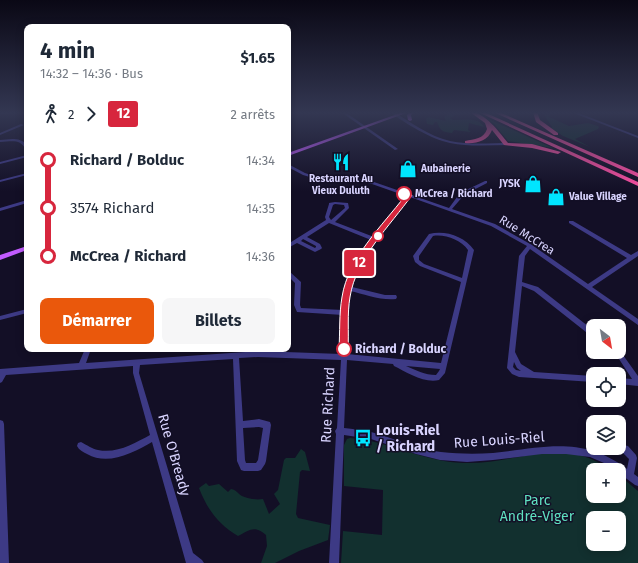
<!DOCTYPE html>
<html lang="fr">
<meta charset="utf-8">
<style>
body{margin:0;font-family:"Fira Sans",sans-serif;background:#f6f6f7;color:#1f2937;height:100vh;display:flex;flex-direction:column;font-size:15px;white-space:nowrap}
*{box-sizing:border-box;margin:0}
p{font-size:13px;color:#747a83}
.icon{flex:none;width:22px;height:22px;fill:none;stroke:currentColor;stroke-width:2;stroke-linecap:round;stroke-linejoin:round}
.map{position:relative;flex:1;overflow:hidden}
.drawer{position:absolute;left:24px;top:24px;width:267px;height:328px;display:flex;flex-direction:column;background:#fff;border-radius:8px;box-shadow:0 2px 10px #0003}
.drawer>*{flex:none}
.badge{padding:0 8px;border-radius:3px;font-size:14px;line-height:26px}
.needle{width:26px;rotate:149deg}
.buttons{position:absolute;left:586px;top:319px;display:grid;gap:8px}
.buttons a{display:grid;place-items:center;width:40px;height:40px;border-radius:8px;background:#fff;box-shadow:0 2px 10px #0003;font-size:20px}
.map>.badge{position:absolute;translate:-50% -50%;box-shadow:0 0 0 2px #fff}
.legs{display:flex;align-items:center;gap:6px;height:44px;padding:0 16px;font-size:13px}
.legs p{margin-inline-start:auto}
.summary{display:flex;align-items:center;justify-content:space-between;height:68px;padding:0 16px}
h1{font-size:22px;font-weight:700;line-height:30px}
.primary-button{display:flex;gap:8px;margin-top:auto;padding:8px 16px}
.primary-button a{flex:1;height:46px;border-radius:8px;background:#ea580c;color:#fff;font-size:16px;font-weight:700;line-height:46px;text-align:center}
.primary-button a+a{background:#f6f6f7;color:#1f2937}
ul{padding:0 16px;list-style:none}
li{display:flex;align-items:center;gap:14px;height:48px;font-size:15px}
li i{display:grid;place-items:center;width:6px;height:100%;margin:0 5px;background:currentColor}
li i::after{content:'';width:10px;height:10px;margin:-5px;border:3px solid;border-radius:50%;background:#fff}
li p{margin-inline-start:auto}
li:first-child i{background:linear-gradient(#0000 50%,currentColor 0)}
li:last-child i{background:linear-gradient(currentColor 50%,#0000 0)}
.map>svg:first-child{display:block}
</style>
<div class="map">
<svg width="638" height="563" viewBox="0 0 638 563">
<rect width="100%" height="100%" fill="#130f26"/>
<!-- green -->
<path fill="#12302f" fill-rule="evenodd" d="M445 112H462L467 114 455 115 450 118 453 120C463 120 479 117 484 127L469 123 468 130 471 132 454 130 452 133C442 132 440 130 437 122H435L433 125 427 124 426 119 428 117 446 121 444 117 447 115Z
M544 112H554L550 115 549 117 569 126 588 123 598 126 599 127 598 129 575 139 590 147 563 136 551 128 552 127 543 113Z
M486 118 553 148 508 141 494 124Z
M350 438C389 441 424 462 463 463 518 465 560 434 611 470H593V496H619V475L638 491V563H341L343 531 382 535 383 490 344 486V445L347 439ZM593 518H619V544H593Z
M301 449 305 452 310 471 302 470 300 472 296 514 298 518 330 525 328 540 299 551 275 563H261L267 546 266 535C254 525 250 530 238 536 218 524 207 509 199 488L206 483 209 486 219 484 228 492 231 489C237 490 238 494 242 496 248 499 256 500 263 499L269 514 280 504 274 494 278 490 284 460 286 458H295Z"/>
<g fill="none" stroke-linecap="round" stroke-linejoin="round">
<!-- minor -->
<path fill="#3d3a85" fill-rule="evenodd" d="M0 112H16L14 113 0 114Z
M341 112H345L398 149 395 150Z
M390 112H394C412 123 429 136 450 141 469 145 490 143 509 143L511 144 509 145C490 145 470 147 450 143 431 139 406 124 390 112Z
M571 112H576L638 136V138Z
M21 124 24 125 0 135V133Z
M12 139C18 139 23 140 27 145V150H26C20 138 11 142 0 142V140Z
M27 155V157L0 164V162Z
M288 164 305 173 314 176 351 177 374 182 449 208 460 193 485 181H487V183L464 195 452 209 495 224 532 245 588 284 627 258 569 223V221H573L631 255 638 251V256L592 287 638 319V325L530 249 525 256 522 282 538 287 593 330V337L591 336 534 291 522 286 515 352 521 364 534 372 593 376V382L519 377 512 374 507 368 519 256 527 246 491 226 410 197C388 226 362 252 352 287L385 295H396L397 297 396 299C382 301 364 294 350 291L347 354 441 363 461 282 420 266 415 262 413 256 429 234C445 230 464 236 474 250L445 373 439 380C425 384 406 372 394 366L393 364 347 360 344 428C353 429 362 430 371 432 395 438 417 450 441 452 459 454 476 454 493 453 543 448 582 435 627 469L629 459 623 453 616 451 615 448H619V444L628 446 636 455 637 458 634 474 638 477V486L635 485 619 473V470H616L611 466 590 457 566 454H542L493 460 467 462 440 460 416 454 371 439 344 435 339 563H329L336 434 335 431 337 428 341 360 258 357 239 358 243 421 259 419 270 422 271 425 266 461 265 464 261 470 258 471H244L241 470 237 461 233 359 140 365 139 373 193 553 202 560 204 563H186L152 442C133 453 108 466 87 454 83 452 79 450 77 446L78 443 81 442C87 445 92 449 98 450 117 454 135 443 150 435L133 373V366L6 375 2 382 0 383V369L79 363 85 349H91L86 363 258 351 341 354 343 315 297 312 294 305 295 283 288 276V271L290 272 301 282 300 305 301 308 343 310C344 304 343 298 345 292 349 273 360 255 371 240L329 223 307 237 320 244 322 248 321 249 315 252 297 243 288 248V244L326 220 325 217 329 204V203L335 202 348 203 349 208 335 222 374 237 406 196 372 184 351 179 313 178 303 175 288 167ZM335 204 344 205 345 208 331 220 329 217 333 205ZM433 236C445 234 461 240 468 250L462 278 424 264 419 260V256ZM303 239 316 246V247L315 248 301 241ZM514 362 517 368 521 371 516 370 513 367ZM406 366 440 369 439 371 436 375C425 375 415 370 406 366ZM259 427 263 428 258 460 256 463H246L245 460 243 428Z
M27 173V175L0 182V180Z
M27 200V203L0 211V208Z
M27 309V313L0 320V316Z
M619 351 623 355 638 376V386L619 384V378L632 379 619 359 613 352H619Z
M0 420 3 421 4 424 9 563H0Z"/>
<!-- major -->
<path fill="#c25bff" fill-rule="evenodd" d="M403 112H409L288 156V153Z
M410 112H414L411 115 412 120 410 121 408 120 407 115Z
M27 246V250L0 260V255Z"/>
<!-- highway -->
<path fill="#ff4fa3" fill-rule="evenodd" d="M470 112C485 112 499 132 508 143L532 144 561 152 558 154 532 148 504 145 492 130C488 141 476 144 465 143V141C474 139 484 139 487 129L485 123Z
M478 112H484L638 182V186Z
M493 112H499L638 173V177Z
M533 112H537L540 120 558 133V135H554L536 122Z"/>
</g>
<!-- sky -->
<linearGradient id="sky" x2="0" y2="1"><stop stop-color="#0a0815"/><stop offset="0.59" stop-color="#333752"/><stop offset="1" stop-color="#333752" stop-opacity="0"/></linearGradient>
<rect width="638" height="191" fill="url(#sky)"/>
<!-- line-1 -->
<path fill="#d7263d" stroke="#fff" d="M402 192H406L412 195C390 226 356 258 350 297 347 314 349 332 348 349L347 352H340L339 349C340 332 339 314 342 297 348 258 382 226 405 196L402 195Z"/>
<!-- icons -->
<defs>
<g id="restaurant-bare" transform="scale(1.38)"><path d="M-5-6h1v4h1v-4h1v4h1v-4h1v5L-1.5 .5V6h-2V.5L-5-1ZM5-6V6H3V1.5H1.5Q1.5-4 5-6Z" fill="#00e5ff" stroke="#130f26" stroke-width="2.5" paint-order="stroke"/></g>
<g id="shop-bare" transform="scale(1.38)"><path d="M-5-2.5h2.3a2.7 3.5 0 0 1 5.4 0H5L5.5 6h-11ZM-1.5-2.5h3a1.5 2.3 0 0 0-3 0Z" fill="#00e5ff" stroke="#130f26" stroke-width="2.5" paint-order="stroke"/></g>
<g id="bus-bare" transform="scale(1.38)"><path d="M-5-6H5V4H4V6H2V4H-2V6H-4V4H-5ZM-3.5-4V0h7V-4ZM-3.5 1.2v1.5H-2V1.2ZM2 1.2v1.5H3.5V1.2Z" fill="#00e5ff" stroke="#130f26" stroke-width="2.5" paint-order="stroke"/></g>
</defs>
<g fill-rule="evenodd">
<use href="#restaurant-bare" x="341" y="162"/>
<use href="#shop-bare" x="408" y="169"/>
<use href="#shop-bare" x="533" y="184"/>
<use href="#shop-bare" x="556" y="197"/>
<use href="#bus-bare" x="363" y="438"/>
</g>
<!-- markers -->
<g fill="#fff" stroke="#d7263d" stroke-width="2">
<circle cx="404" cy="194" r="7"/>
<circle cx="378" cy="236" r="5"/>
<circle cx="344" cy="349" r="7"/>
</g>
<g text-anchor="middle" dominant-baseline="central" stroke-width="3" stroke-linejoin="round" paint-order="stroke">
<!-- far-poi labels -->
<g font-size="10" font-weight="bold" fill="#d9d4ff" stroke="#130f26" text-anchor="start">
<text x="421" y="169">Aubainerie</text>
<text x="341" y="179" text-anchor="middle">Restaurant Au<tspan x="341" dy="12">Vieux Duluth</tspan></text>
<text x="520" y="184" text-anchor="end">JYSK</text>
<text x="569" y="197">Value Village</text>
</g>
<!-- far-stop labels -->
<g font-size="10" font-weight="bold" fill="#d9d4ff" stroke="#130f26" text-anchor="start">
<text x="415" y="194">McCrea / Richard</text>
</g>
<!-- street labels -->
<g font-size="12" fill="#d9d4ff" stroke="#130f26">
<text transform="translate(527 235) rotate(32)">Rue McCrea</text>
</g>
<!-- stop labels -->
<g font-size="12" font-weight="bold" fill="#d9d4ff" stroke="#130f26" text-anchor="start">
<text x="355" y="349">Richard / Bolduc</text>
</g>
<!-- near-street labels -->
<g font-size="14" fill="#d9d4ff" stroke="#130f26">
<text transform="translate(328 405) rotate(-87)">Rue Richard</text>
<text transform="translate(499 440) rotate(-4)">Rue Louis-Riel</text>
<text transform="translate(174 455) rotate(74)">Rue O'Bready</text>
</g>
<!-- near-poi labels -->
<g font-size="14" font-weight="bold" fill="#d9d4ff" stroke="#130f26" text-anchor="start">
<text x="376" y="430">Louis-Riel<tspan x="376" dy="16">/ Richard</tspan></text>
</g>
<!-- near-park labels -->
<g font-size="14" fill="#5fe0c0" stroke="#130f26">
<text x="537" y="500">Parc<tspan x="537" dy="16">André-Viger</tspan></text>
</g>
</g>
</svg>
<div class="buttons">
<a><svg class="needle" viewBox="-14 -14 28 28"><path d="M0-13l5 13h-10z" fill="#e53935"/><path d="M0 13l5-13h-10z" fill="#747a83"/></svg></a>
<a><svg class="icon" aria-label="locate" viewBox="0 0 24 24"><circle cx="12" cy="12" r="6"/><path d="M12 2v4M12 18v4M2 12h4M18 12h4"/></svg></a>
<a><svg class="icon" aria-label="layers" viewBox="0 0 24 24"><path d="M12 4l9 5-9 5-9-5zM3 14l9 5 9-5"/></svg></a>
<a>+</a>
<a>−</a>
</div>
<b class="badge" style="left:359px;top:263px;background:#d7263d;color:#fff">12</b>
<section class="drawer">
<div class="summary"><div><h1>4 min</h1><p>14:32 – 14:36 · Bus</p></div><b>$1.65</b></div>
<div class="legs"><svg class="icon" aria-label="walk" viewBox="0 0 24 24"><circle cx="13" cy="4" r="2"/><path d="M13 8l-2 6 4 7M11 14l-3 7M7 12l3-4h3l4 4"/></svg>2<svg class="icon" aria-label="forward" viewBox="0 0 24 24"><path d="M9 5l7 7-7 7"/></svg><b class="badge" style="background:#d7263d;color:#fff">12</b><p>2 arrêts</p></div>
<ul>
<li><i style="color:#d7263d"></i><b>Richard / Bolduc</b><p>14:34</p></li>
<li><i style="color:#d7263d"></i><span>3574 Richard</span><p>14:35</p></li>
<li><i style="color:#d7263d"></i><b>McCrea / Richard</b><p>14:36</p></li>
</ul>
<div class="primary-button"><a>Démarrer</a><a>Billets</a></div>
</section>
</div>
